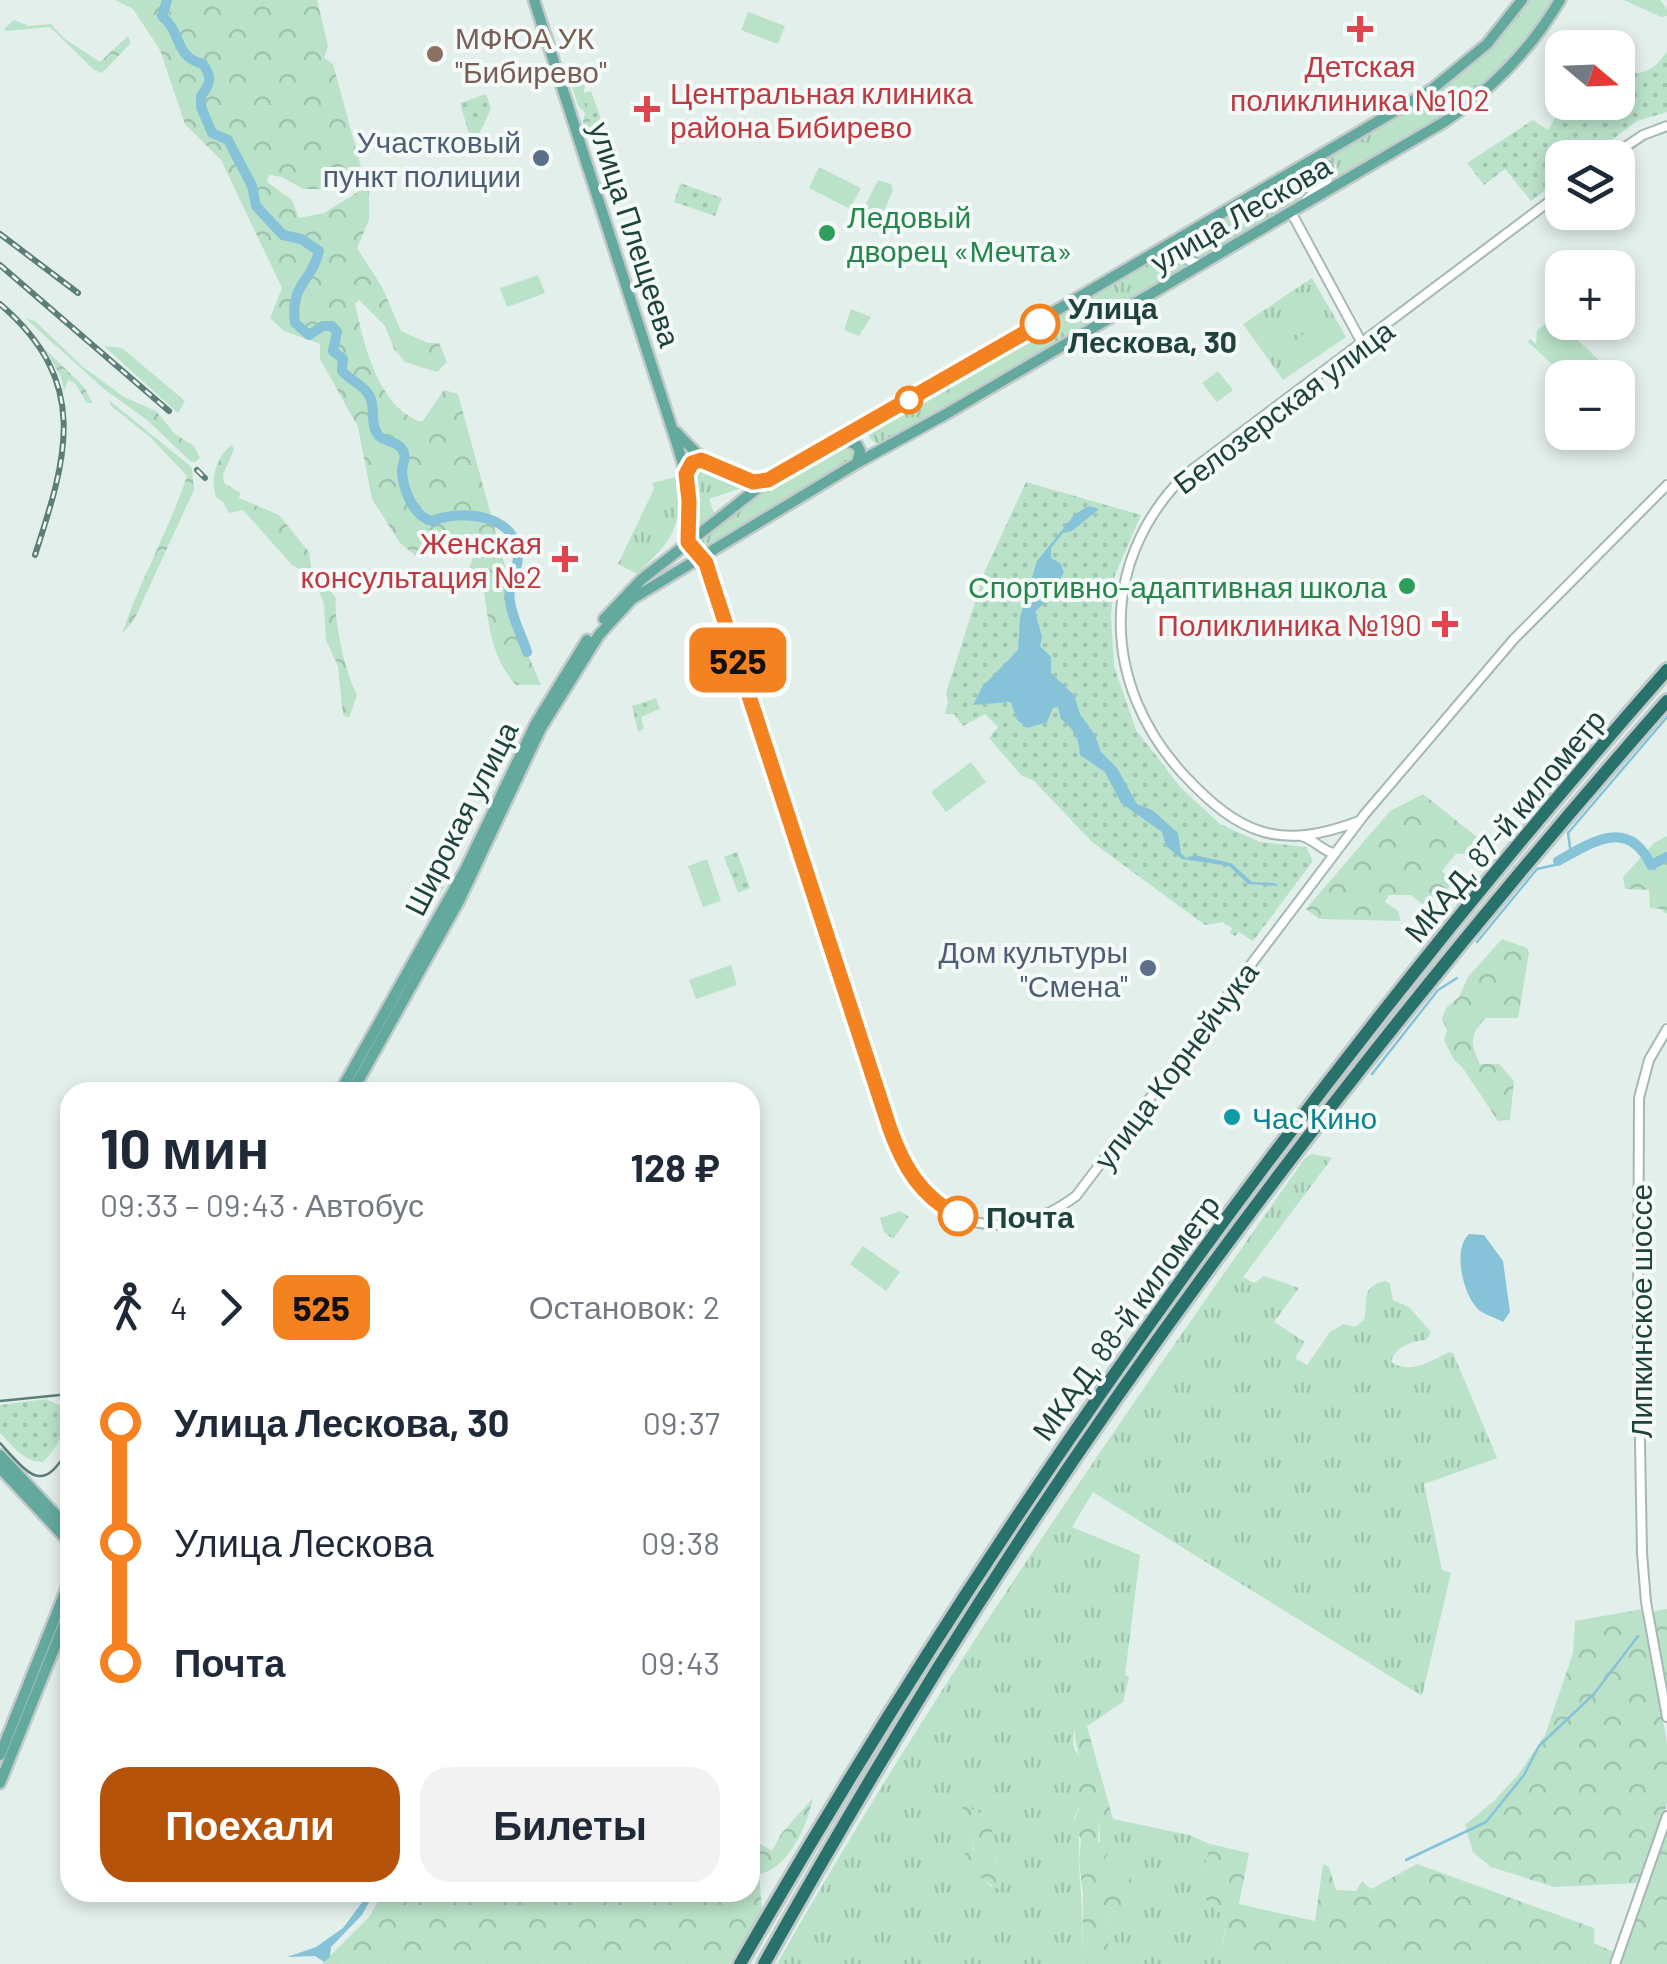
<!DOCTYPE html>
<html lang="ru">
<meta charset="utf-8">
<style>
body{margin:0;font-family:Barlow,sans-serif;background:#f2f2f3;color:#1f2937;height:100vh;display:flex;flex-direction:column;font-size:38px;white-space:nowrap}
*{box-sizing:border-box;margin:0}
p{font-size:32px;color:#747a83}
.icon{flex:none;width:55px;height:55px;fill:none;stroke:currentColor;stroke-width:2;stroke-linecap:round;stroke-linejoin:round}
.map{position:relative;flex:1;overflow:hidden}
.drawer{position:absolute;left:60px;top:1082px;width:700px;height:820px;display:flex;flex-direction:column;background:#fff;border-radius:30px;box-shadow:0 5px 15px #0003}
.drawer>*{flex:none}
.badge{padding:0 20px;border-radius:15px;font-size:35px;line-height:65px}
.needle{width:65px;rotate:109deg}
.tools{position:absolute;left:1545px;top:30px;display:grid;gap:20px}
.tools a{display:grid;place-items:center;width:90px;height:90px;border-radius:20px;background:#fff;box-shadow:0 5px 15px #0003;font-size:50px}
.map>.badge{position:absolute;translate:-50% -50%;box-shadow:0 0 0 5px #fff}
.legs{display:flex;align-items:center;gap:15px;height:110px;padding:0 40px;font-size:32px}
.legs p{margin-inline-start:auto}
.overview{display:flex;align-items:center;justify-content:space-between;height:170px;padding:0 40px}
h1{font-size:55px;font-weight:700;line-height:75px}
.primary-button{display:flex;gap:20px;margin-top:auto;padding:20px 40px}
.primary-button a{flex:1;height:115px;border-radius:30px;background:#b45309;color:#fff;font-size:40px;font-weight:700;line-height:115px;text-align:center}
.primary-button a+a{background:#f2f2f3;color:#1f2937}
ul{padding:0 40px;list-style:none}
li{display:flex;align-items:center;gap:35px;height:120px;font-size:38px}
li i{display:grid;place-items:center;width:15px;height:100%;margin:0 12px;background:currentColor}
li i::after{content:'';width:25px;height:25px;margin:-12px;border:8px solid;border-radius:50%;background:#fff}
li p{margin-inline-start:auto}
li:first-child i{background:linear-gradient(#0000 50%,currentColor 0)}
li:last-child i{background:linear-gradient(currentColor 50%,#0000 0)}
.map>svg:first-child{display:block}
</style>
<div class="map">
<svg width="1667" height="1964" viewBox="0 0 1667 1964">
<defs>
<pattern id="grass-tufts" width="24" height="20" patternUnits="userSpaceOnUse" patternTransform="scale(2.5)"><rect width="24" height="20" fill="#bae2c9"/><path d="M3 7l-1-3M5 7V3M7 7l1-3M15 17l-1-3M17 17v-4M19 17l1-3" fill="none" stroke="#a0c3ae"/></pattern>
<pattern id="forest-crowns" width="20" height="18" patternUnits="userSpaceOnUse" patternTransform="scale(2.5)"><rect width="20" height="18" fill="#bae2c9"/><path d="M2 6a3 3 0 1 1 6 0M12 15a3 3 0 1 1 6 0" fill="none" stroke="#a0c3ae"/></pattern>
<pattern id="park-dots" width="8" height="8" patternUnits="userSpaceOnUse" patternTransform="scale(2.5)"><rect width="8" height="8" fill="#bae2c9"/><path d="M2 2h.1M6 6h.1" fill="none" stroke="#a0c3ae" stroke-width="1.8" stroke-linecap="round"/></pattern>
</defs>
<rect width="100%" height="100%" fill="#e3efeb"/>
<!-- grass -->
<path fill="url(#grass-tufts)" fill-rule="evenodd" d="M1529 0H1554C1534 30 1514 62 1485 86 1441 122 1388 149 1338 178L1336 165 1327 158C1402 113 1479 74 1529 0Z
M1624 0H1660L1667 9V16L1661 17Z
M1313 166 1326 170 1327 181 1305 197 1198 261 1187 255 1185 248 1189 239Z
M1177 246 1180 260 1187 267 884 443C875 445 868 440 868 430L874 423Z
M1312 278 1346 337 1283 380 1243 324Z
M843 441 855 446 854 462 703 550 698 543 733 512Z
M698 466 747 486 709 499 714 513 696 527 698 499 695 468Z
M676 477C684 528 672 540 637 574L618 564 654 489 652 483Z
M430 863H437L444 887 431 909H426L417 899Z
M1312 1154 1332 1158 1243 1277 1254 1283 1264 1276 1299 1288 1274 1322 1305 1342 1295 1358 1307 1365 1330 1332 1344 1324 1355 1327 1364 1320C1369 1302 1359 1286 1386 1281L1390 1284 1393 1300 1409 1307 1431 1332 1426 1340C1412 1341 1396 1346 1391 1362 1410 1375 1431 1361 1449 1352L1453 1353 1497 1458 1424 1484 1442 1570 1451 1573 1422 1696 1093 1492 1072 1527 1140 1555 1125 1675 1129 1677 1123 1702 1086 1727 1081 1707C1078 1719 1071 1736 1074 1748 1076 1753 1082 1757 1083 1762 1088 1778 1081 1805 1074 1819 1082 1837 1078 1848 1079 1866 1082 1899 1083 1931 1082 1964H777C935 1684 1120 1421 1305 1158ZM978 1813 986 1815 985 1844 995 1854 996 1876 991 1887 980 1875 967 1868C974 1851 977 1841 963 1827L965 1822Z
M900 1211 909 1217 893 1239 884 1232 880 1218Z
M1104 1818 1111 1822 1113 1819 1189 1835 1210 1844 1202 1878 1203 1897 1226 1918 1221 1964H1142L1141 1960 1126 1964C1104 1949 1104 1935 1108 1911L1119 1912 1115 1870 1101 1864 1099 1819Z"/>
<!-- forest -->
<path fill="url(#forest-crowns)" d="M115 0H317L328 46 324 58 333 64 361 167 336 189H303L282 177 269 175 267 182 292 200 299 218 324 213 369 185V220L357 248 382 287 401 331 428 343H439L447 362 437 372 405 362 394 349 385 326 359 300 355 304C364 344 378 408 422 422L444 390 458 394 506 570 508 608 541 685H516C492 658 489 627 484 592L468 586 466 577 473 557 461 546 444 545 435 535 423 542 416 556 400 543 372 499 358 427 320 359V344L284 331 270 318 282 288 221 160 185 124 160 50 133 9Z
M14 20 29 26 51 24 65 39 100 62 128 36 131 43 102 73 94 70 50 27 6 31 4 29Z
M575 76 586 81 583 96 602 127 611 130V137L599 146 593 144 583 122 585 113 578 105 571 84Z
M25 318 35 321 82 366 124 397 156 411 175 434 194 446 200 458 195 462 190 461 147 420 104 389Z
M104 346 122 348 185 401 178 413Z
M45 349 84 387 93 403H87L75 383 68 380 64 391 61 377Z
M109 400 189 465 192 469 194 490 134 620 122 634C139 582 169 530 187 476L150 437 111 406Z
M232 445 234 450 223 474 224 483 240 493 239 498 279 515 309 552 311 567 336 598C333 620 346 674 357 695L349 718 343 715 338 666 326 640 324 604 316 584 309 575 292 565 243 510 229 513 223 502 216 497C210 480 216 456 232 445Z
M1423 794 1482 841 1469 853 1456 854 1442 871 1451 881 1447 893 1422 904 1411 895H1389L1385 902 1398 911 1401 921 1319 919 1306 909 1390 811Z
M1667 836V914L1660 909 1650 908 1649 890 1625 889 1623 877 1654 843Z
M1502 939 1527 948 1529 953 1518 1018H1486C1468 1035 1471 1045 1480 1064H1499L1514 1081 1510 1120 1498 1121 1462 1067 1454 1060 1444 1040 1447 1030 1442 1019 1446 1008 1459 997 1468 977Z
M1643 1609 1667 1743V1805L1637 1883 1554 1887 1491 1867 1473 1852 1465 1825 1494 1801 1518 1775 1545 1735 1573 1653 1575 1621Z
M1667 1609V1694L1653 1616 1655 1611Z
M1081 1705 1113 1819 1111 1823 1099 1819 1098 1841 1109 1851 1102 1864 1112 1866 1115 1870 1125 1865 1129 1868 1135 1909 1132 1918 1127 1919 1119 1912 1108 1911C1104 1935 1104 1950 1126 1963L1134 1956 1141 1960 1142 1964H1082L1083 1894 1079 1861 1081 1839 1073 1825 1079 1809C1074 1795 1072 1789 1084 1778 1083 1759 1074 1748 1075 1729L1071 1725Z
M813 1798C807 1826 789 1868 759 1874L762 1909 730 1964H322L370 1916 382 1893 750 1892V1838L772 1851 781 1834Z
M964 1805 991 1818 993 1840 986 1844 995 1854 997 1889 967 1868 958 1856 974 1850 972 1839 963 1827 964 1822 960 1812Z
M1667 1831V1964H1619Z
M1210 1844 1249 1853 1239 1904 1315 1921 1323 1864 1329 1867 1336 1890 1356 1891 1362 1881 1371 1889 1417 1864 1594 1928V1943L1616 1953 1612 1964H1221L1226 1918 1203 1897 1198 1879 1202 1878Z"/>
<!-- park -->
<path fill="url(#park-dots)" d="M1667 52V112L1637 121 1589 157 1562 158V178L1531 201 1505 169 1484 185 1467 163 1533 120 1548 130 1562 107 1553 95 1562 88V102H1618V72C1642 76 1652 72 1667 52Z
M591 91 604 128 594 132 581 94Z
M486 94 491 109 476 140 471 141 460 103Z
M680 183 722 198 715 216 674 202Z
M1026 482 1141 515 1115 575 1111 616 1114 666 1136 730 1181 788 1220 824 1260 842 1306 847 1313 861 1253 941 1239 932 1235 936 1230 933 1232 928 1223 922 1205 925 1092 842 1034 781 1021 775 989 738 998 727 985 714 963 726 954 714H945L948 702 946 693 985 571Z
M656 698 660 709 641 717 644 729 638 732 632 706Z
M737 852 750 888 738 893 724 857Z
M46 1399 63 1407C71 1426 57 1448 43 1462 24 1462 13 1446 0 1433V1405Z"/>
<!-- pitch -->
<path fill="#bae2c9" d="M748 12 785 26 778 44 741 30Z
M819 167 861 188 850 209 809 188Z
M878 180 891 184 893 190 881 218 875 220 866 216 863 210Z
M538 275 545 293 507 307 500 288Z
M851 309 871 317 859 336 844 330Z
M1552 316 1617 377H1611L1602 370 1599 377H1566L1528 342 1530 339 1536 344 1537 330 1544 325 1553 324 1549 319Z
M1308 331 1319 346 1293 365 1284 349Z
M1218 371 1233 390 1217 402 1202 383Z
M971 762 986 782 946 812 931 792Z
M707 859 721 901 703 907 688 866Z
M731 965 737 985 696 999 689 980Z
M863 1246 900 1272 886 1291 850 1264Z"/>
<!-- water -->
<path fill="#86c3d9" d="M1089 506 1099 509 1072 531 1063 533 1051 548V558L1060 563 1064 572 1059 581 1049 585 1044 603 1035 612 1042 637 1040 646 1051 657V673L1074 695 1080 714 1095 735 1101 752 1117 768 1137 804 1152 810 1178 833 1181 853 1186 858 1194 855 1231 863 1252 882 1275 883 1278 886 1248 884 1229 866 1182 859 1166 846 1162 832 1121 803 1105 772 1080 755C1079 738 1074 729 1061 719L1058 707 1053 708 1047 722 1028 728 1017 720 1011 702 973 705 982 687 1018 650 1020 617 1037 561 1075 514Z
M1469 1234 1484 1235 1503 1261 1510 1312 1503 1322C1496 1318 1486 1315 1480 1311 1463 1297 1452 1249 1469 1234Z
M369 1893H374L362 1915 331 1947 330 1957 324 1962 315 1956 287 1957 316 1947 343 1928Z"/>
<g fill="none" stroke-linecap="round" stroke-linejoin="round">
<!-- stream -->
<path stroke="#86c3d9" stroke-width="2.5" d="M1571 854 1568 833 1667 717
M1477 942 1537 869 1555 865 1558 861
M1372 1074 1438 990 1457 978
M1406 1860 1486 1822 1524 1775 1539 1746 1594 1694 1638 1636"/>
<!-- river -->
<path stroke="#86c3d9" stroke-width="10" d="M167 0 162 16C183 34 174 57 203 64 212 77 211 83 201 96V107L212 133 228 140 252 186 256 206 283 235 301 239 319 251C312 282 290 283 295 323L309 335 323 326H332L337 332 333 351 343 359 342 371C349 379 359 383 366 391 378 403 368 424 379 436 386 443 399 440 404 453 406 460 403 462 402 469 402 487 413 517 432 521 461 509 518 514 518 556 518 573 507 583 510 601 512 619 522 635 527 652
M1558 861C1592 842 1628 817 1651 865L1667 857"/>
<!-- minor casing -->
<g stroke="#a5b8b3" stroke-width="12">
<path id="minor" d="M1609 158 1643 135 1667 126
M1305 202C1314 188 1334 186 1328 166L1311 160
M1291 212 1362 343
M1184 237 1180 243 1183 258 1199 264
M703 556 900 1157C941 1230 1008 1246 1076 1196L1364 815 1514 639 1667 485
M1359 821C1280 851 1240 835 1184 775 1102 686 1097 563 1185 475L1562 192
M1301 836C1314 839 1321 850 1333 853
M1667 1029 1649 1060 1639 1098 1638 1333 1642 1553 1646 1602 1667 1717
M1615 1964 1667 1816"/>
</g>
<!-- major casing -->
<g stroke="#c1cac9" stroke-width="15">
<path id="major" d="M534 0 677 444 688 481 687 538 700 557
M676 432C696 454 729 487 762 481
M839 438 857 445 860 451 857 463
M604 619 642 579 768 480 1431 90 1487 44 1522 0
M340 1092 465 870 536 723 587 640
M352 1092 459 901 541 728 599 635 632 599 857 463 946 414 1444 122C1492 89 1530 51 1560 0
M0 1455 70 1530
M0 1468 70 1543
M0 1755 70 1580
M0 1783 70 1609"/>
</g>
<!-- highway casing -->
<g stroke="#c1cac9" stroke-width="18">
<path id="highway" d="M740 1964C1005 1502 1316 1070 1667 670
M764 1964C820 1864 878 1765 938 1668 1151 1325 1401 1004 1667 701"/>
</g>
<!-- minor -->
<use href="#minor" stroke="#fff" stroke-width="8"/>
<!-- major -->
<use href="#major" stroke="#63a99e" stroke-width="10"/>
<!-- highway -->
<use href="#highway" stroke="#29726b" stroke-width="12"/>
<!-- tram -->
<path stroke="#5b7e78" stroke-width="2.5" d="M0 1401 70 1394
M0 1443C31 1477 43 1495 70 1446"/>
<!-- rail casing -->
<g stroke="#5b7e78" stroke-width="6">
<path id="rail" d="M0 234 78 293
M0 265 169 411
M0 304C91 382 67 457 35 555
M197 470 205 478"/>
</g>
<!-- rail -->
<use href="#rail" stroke="#f4faf8" stroke-width="2.5" stroke-dasharray="8" stroke-linecap="butt"/>
</g>
<g fill="none" stroke-linecap="round" stroke-linejoin="round">
<!-- line-1 casing -->
<g stroke="#fff" stroke-width="22">
<path id="line-1" d="M958 1216C921 1196 904 1168 890 1129L710 576 706 563 688 542 689 501 686 474 692 463 701 460 753 482 768 480 1040 324"/>
</g>
<!-- line-1 -->
<use href="#line-1" stroke="#f58220" stroke-width="15"/>
</g>
<!-- markers -->
<g fill="#e0444e" stroke="#f4faf8" stroke-width="4">
<path d="M1355 14h10v10h10v10h-10v10h-10v-10h-10v-10h10z"/>
<path d="M642 94h10v10h10v10h-10v10h-10v-10h-10v-10h10z"/>
<path d="M560 544h10v10h10v10h-10v10h-10v-10h-10v-10h10z"/>
<path d="M1440 609h10v10h10v10h-10v10h-10v-10h-10v-10h10z"/>
</g>
<circle fill="#8d6e63" stroke="#f4faf8" stroke-width="4" cx="435" cy="54" r="10"/>
<g fill="#5c6f8a" stroke="#f4faf8" stroke-width="4">
<circle cx="541" cy="158" r="10"/>
<circle cx="1148" cy="968" r="10"/>
</g>
<g fill="#2e9e5b" stroke="#f4faf8" stroke-width="4">
<circle cx="827" cy="233" r="10"/>
<circle cx="1407" cy="586" r="10"/>
</g>
<g fill="#fff" stroke="#f58220" stroke-width="5">
<circle cx="1040" cy="324" r="18"/>
<circle cx="909" cy="400" r="12"/>
<circle cx="958" cy="1216" r="18"/>
</g>
<circle fill="#0f9aa8" stroke="#f4faf8" stroke-width="4" cx="1232" cy="1117" r="10"/>
<g text-anchor="middle" dominant-baseline="central" stroke-width="8" stroke-linejoin="round" paint-order="stroke">
<!-- education labels -->
<g font-size="30" fill="#785e54" stroke="#f4faf8" text-anchor="start">
<text x="455" y="37">МФЮА УК<tspan x="455" dy="34">"Бибирево"</tspan></text>
</g>
<!-- health labels -->
<g font-size="30" fill="#be3a42" stroke="#f4faf8" text-anchor="end">
<text x="1360" y="65" text-anchor="middle">Детская<tspan x="1360" dy="34">поликлиника №102</tspan></text>
<text x="670" y="92" text-anchor="start">Центральная клиника<tspan x="670" dy="34">района Бибирево</tspan></text>
<text x="542" y="542">Женская<tspan x="542" dy="34">консультация №2</tspan></text>
<text x="1422" y="624">Поликлиника №190</text>
</g>
<!-- service labels -->
<g font-size="30" fill="#4e5e75" stroke="#f4faf8" text-anchor="end">
<text x="521" y="141">Участковый<tspan x="521" dy="34">пункт полиции</tspan></text>
<text x="1128" y="951">Дом культуры<tspan x="1128" dy="34">"Смена"</tspan></text>
</g>
<!-- street labels -->
<g font-size="30" fill="#20423d" stroke="#f4faf8">
<text transform="translate(1240 213) rotate(-30)">улица Лескова</text>
<text transform="translate(636 234) rotate(72)">улица Плещеева</text>
<text transform="translate(1283 406) rotate(-37)">Белозерская улица</text>
<text transform="translate(460 818) rotate(-63)">Широкая улица</text>
<text transform="translate(1504 825) rotate(-50)">МКАД, 87-й километр</text>
<text transform="translate(1175 1065) rotate(-53)">улица Корнейчука</text>
<text transform="translate(1640 1311) rotate(-90)">Липкинское шоссе</text>
<text transform="translate(1125 1317) rotate(-54)">МКАД, 88-й километр</text>
</g>
<!-- leisure labels -->
<g font-size="30" fill="#27864d" stroke="#f4faf8" text-anchor="start">
<text x="847" y="216">Ледовый<tspan x="847" dy="34">дворец «Мечта»</tspan></text>
<text x="1387" y="586" text-anchor="end">Спортивно-адаптивная школа</text>
</g>
<!-- stop labels -->
<g font-size="30" font-weight="bold" fill="#20423d" stroke="#f4faf8" text-anchor="start">
<text x="1068" y="307">Улица<tspan x="1068" dy="34">Лескова, 30</tspan></text>
<text x="986" y="1216">Почта</text>
</g>
<!-- culture labels -->
<g font-size="30" fill="#0d838f" stroke="#f4faf8" text-anchor="start">
<text x="1252" y="1117">Час Кино</text>
</g>
</g>
</svg>
<div class="tools">
<a><svg class="needle" viewBox="-14 -14 28 28"><path d="M0-13l5 13h-10z" fill="#e53935"/><path d="M0 13l5-13h-10z" fill="#747a83"/></svg></a>
<a><svg class="icon" aria-label="layers" viewBox="0 0 24 24"><path d="M12 4l9 5-9 5-9-5zM3 14l9 5 9-5"/></svg></a>
<a>+</a>
<a>−</a>
</div>
<b class="badge" style="left:738px;top:660px;background:#f58220;color:#111">525</b>
<section class="drawer">
<div class="overview"><div><h1>10 мин</h1><p>09:33 – 09:43 · Автобус</p></div><b>128 ₽</b></div>
<div class="legs"><svg class="icon" aria-label="walk" viewBox="0 0 24 24"><circle cx="13" cy="4" r="2"/><path d="M13 8l-2 6 4 7M11 14l-3 7M7 12l3-4h3l4 4"/></svg>4<svg class="icon" aria-label="forward" viewBox="0 0 24 24"><path d="M9 5l7 7-7 7"/></svg><b class="badge" style="background:#f58220;color:#111">525</b><p>Остановок: 2</p></div>
<ul>
<li><i style="color:#f58220"></i><b>Улица Лескова, 30</b><p>09:37</p></li>
<li><i style="color:#f58220"></i><span>Улица Лескова</span><p>09:38</p></li>
<li><i style="color:#f58220"></i><b>Почта</b><p>09:43</p></li>
</ul>
<div class="primary-button"><a>Поехали</a><a>Билеты</a></div>
</section>
</div>
